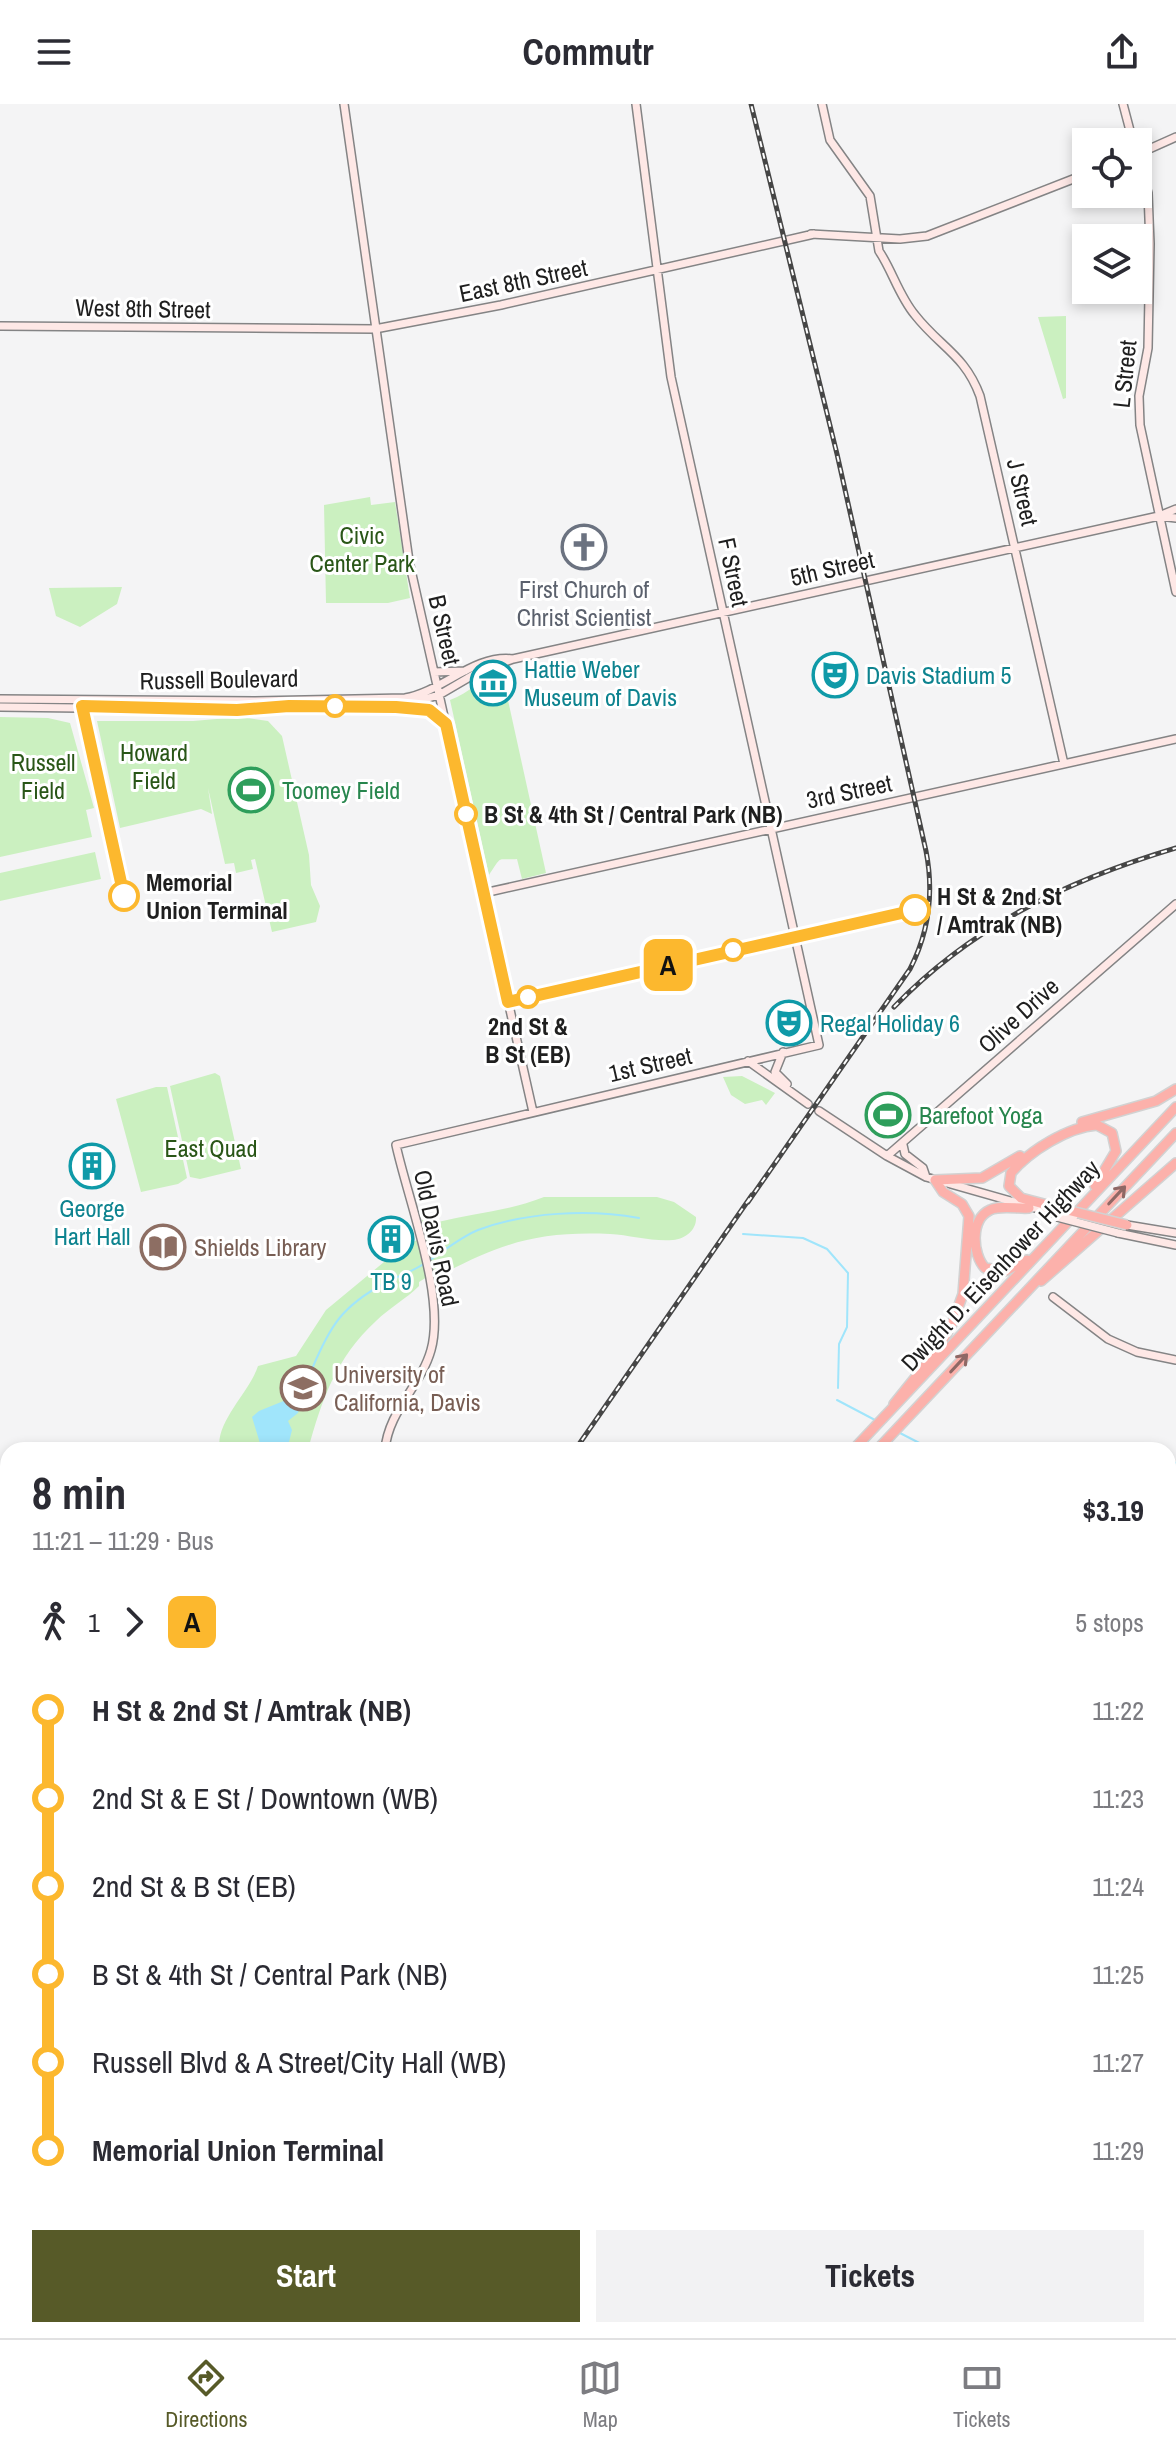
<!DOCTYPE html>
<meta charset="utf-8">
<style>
body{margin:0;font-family:"Archivo Narrow",sans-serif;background:#f2f2f3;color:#2b2b33;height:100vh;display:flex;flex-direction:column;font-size:30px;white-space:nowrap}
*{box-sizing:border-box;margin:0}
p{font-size:26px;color:#7c7c81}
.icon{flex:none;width:44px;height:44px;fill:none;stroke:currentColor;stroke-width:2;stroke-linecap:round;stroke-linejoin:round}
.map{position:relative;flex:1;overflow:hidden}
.sheet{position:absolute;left:0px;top:1338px;width:1176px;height:896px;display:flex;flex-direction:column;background:#fff;border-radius:24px 24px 0 0;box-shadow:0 4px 12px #0003}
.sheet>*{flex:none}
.badge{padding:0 16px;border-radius:12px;font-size:28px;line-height:52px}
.buttons{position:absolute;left:1072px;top:24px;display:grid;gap:16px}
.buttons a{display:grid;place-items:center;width:80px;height:80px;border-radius:0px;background:#fff;box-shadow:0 4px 12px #0003;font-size:40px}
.map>.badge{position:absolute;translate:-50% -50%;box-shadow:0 0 0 4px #fff}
.legs{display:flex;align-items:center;gap:12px;height:88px;padding:0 32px;font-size:26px}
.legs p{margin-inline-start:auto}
.head{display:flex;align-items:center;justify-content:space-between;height:136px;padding:0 32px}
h1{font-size:44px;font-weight:700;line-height:60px}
.cta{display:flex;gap:16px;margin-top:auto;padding:16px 32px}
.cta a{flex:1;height:92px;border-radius:0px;background:#575a28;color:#fff;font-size:32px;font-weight:700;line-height:92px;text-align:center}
.cta a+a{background:#f2f2f3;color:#2b2b33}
ul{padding:0 32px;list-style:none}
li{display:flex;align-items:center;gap:28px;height:88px;font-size:30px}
li i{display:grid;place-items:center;width:12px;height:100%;margin:0 10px;background:currentColor}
li i::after{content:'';width:20px;height:20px;margin:-10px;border:6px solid;border-radius:50%;background:#fff}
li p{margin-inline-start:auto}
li:first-child i{background:linear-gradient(#0000 50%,currentColor 0)}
li:last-child i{background:linear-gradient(currentColor 50%,#0000 0)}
header{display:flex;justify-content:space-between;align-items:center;height:104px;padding:0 32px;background:#fff;font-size:36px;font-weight:700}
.menu{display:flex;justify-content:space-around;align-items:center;height:112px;border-top:2px solid #e1e1e2;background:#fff;font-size:22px;color:#7c7c81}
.menu a{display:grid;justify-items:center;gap:4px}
.menu .on{color:#575a28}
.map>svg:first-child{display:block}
</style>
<header><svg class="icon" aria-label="menu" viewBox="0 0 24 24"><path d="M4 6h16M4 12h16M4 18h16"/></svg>Commutr<svg class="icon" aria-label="share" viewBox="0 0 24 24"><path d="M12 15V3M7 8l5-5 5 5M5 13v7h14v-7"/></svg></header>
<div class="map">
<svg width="1176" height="2234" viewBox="0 0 1176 2234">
<rect width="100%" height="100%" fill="#f4f4f5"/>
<!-- green -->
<path fill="#cbf0c0" d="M1066 212V294L1063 295 1038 213Z
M370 393 371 401 395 398 410 494 388 499H326L324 401Z
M122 483 117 500 80 523 56 512 49 484Z
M502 569 546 769 522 775 517 755C497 757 503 749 489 771L450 596C470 589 481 573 502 569Z
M0 613 48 614 70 619 94 704 86 706 92 733 0 753Z
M240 613 268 617 282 632 309 751 311 781 320 802 316 818 272 828 255 755 251 756 253 765 236 769 234 759 225 760 208 684 212 710 201 705 120 724 97 617H193Z
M95 748 101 775 0 797V769Z
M215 969 220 972 241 1065 200 1075 190 1073 170 982Z
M742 972 775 989 766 1001 762 996 745 1000 731 991 723 973Z
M156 983H167L187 1074 178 1080 141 1088 116 995Z
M544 1093H657L674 1098 696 1113C697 1126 685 1135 673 1136 653 1138 630 1131 610 1130 538 1127 501 1139 439 1172L432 1170 419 1178V1182C406 1195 389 1204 376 1217 336 1254 322 1295 308 1346H220C214 1319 249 1289 258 1262L296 1252 326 1206 384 1158 383 1153 423 1133 422 1116 428 1113 438 1118C474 1109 509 1107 544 1093Z"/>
<!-- water -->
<path fill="#a0e5fb" d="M311 1266 298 1309 288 1317 292 1326 287 1346H262L252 1313 259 1307 286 1296Z"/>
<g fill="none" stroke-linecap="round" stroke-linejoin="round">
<!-- stream -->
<path stroke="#a0e5fb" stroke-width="2" d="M743 1130 803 1134 827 1145 848 1169 847 1223 839 1240 838 1284
M430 1156C445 1146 461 1133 478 1126 526 1108 589 1105 639 1114
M312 1265C330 1222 342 1202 385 1179 398 1172 412 1168 425 1159
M837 1296 875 1316
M898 1328 933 1346
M1045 1346 1083 1342 1144 1346
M1168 1355 1176 1359
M0 1614 8 1610"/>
<!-- secondary casing -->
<g stroke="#848485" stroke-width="10">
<path id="secondary" d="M344 0 409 457 533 1008
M822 0 830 36 870 92 879 147C892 166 899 192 915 211 940 243 965 251 980 292L1064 660
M1123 0 1133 38
M1138 50 1176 33
M1138 53 1148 89 1150 140 1148 244 1139 292 1140 321 1176 488
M811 130 900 135 927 132 1086 70
M0 222 375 225 501 201 814 130
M1159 412 1176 414
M434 568 465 567
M0 595 255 597 405 594C442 588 474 550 513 555
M0 603 237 606 289 602 396 603 439 591 480 567 513 555 1159 412 1176 405
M401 604 429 606 444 618
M484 789 1176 635
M783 948 775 968 787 980
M748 957 808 1000
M819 1007 887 1052 926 1073 1053 1109
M903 1041 905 1050 923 1064 926 1073
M887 1052 1176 800
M1127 1121 1176 1129
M1118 1129 1176 1141
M1053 1193 1108 1235 1137 1248 1176 1256
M385 1346C388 1307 421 1282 431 1246 446 1193 408 1096 396 1041L819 941 671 273 636 0
M0 1653 6 1685
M7 1684 4 1692 8 1699"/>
</g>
<!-- highway casing -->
<g stroke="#d2d2d2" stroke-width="12">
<path id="highway" d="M1082 1018 1156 997 1176 985
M935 1076 982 1074 1020 1052
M1059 1104 1021 1094 1009 1082 1011 1069C1029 1047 1068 1023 1097 1021L1112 1029 1116 1047 1095 1082
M1027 1156 1005 1167 985 1164C972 1150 970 1115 990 1106 1000 1101 1018 1105 1029 1104
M1041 1177 1176 1059
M894 1300 936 1248 952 1220 963 1190 969 1112 962 1100 943 1088 935 1076
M853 1346 1176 1003
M877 1346 1176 1029
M0 1938 8 1937
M0 1949 8 1947
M0 1974 8 1972
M0 1986 8 1983"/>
</g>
<!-- secondary -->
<use href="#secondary" stroke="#fee8e6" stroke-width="7"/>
<!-- highway -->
<use href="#highway" stroke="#fcb1ab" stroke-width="9"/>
<!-- rail casing -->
<g stroke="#464646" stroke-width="5">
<path id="rail" d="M894 903C973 821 1069 776 1176 744
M748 1098 910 865C929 828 934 788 926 747L837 350 751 0
M575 1346 752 1091
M0 2173 8 2161"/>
</g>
<!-- rail -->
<use href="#rail" stroke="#fff" stroke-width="2" stroke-dasharray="6" stroke-linecap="butt"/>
<!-- secondary-bridge casing -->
<g stroke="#848485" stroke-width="10" stroke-linecap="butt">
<path id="secondary-bridge" d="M1053 1109 1074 1112
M1057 1113 1118 1129"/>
</g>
<!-- highway-bridge casing -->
<g stroke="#d2d2d2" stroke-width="12" stroke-linecap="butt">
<path id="highway-bridge" d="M1059 1104 1127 1121"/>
</g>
<!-- secondary-bridge -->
<use href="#secondary-bridge" stroke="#fee8e6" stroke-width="7"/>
<!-- highway-bridge -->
<use href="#highway-bridge" stroke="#fcb1ab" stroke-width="9"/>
</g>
<!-- one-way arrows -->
<defs><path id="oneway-shaft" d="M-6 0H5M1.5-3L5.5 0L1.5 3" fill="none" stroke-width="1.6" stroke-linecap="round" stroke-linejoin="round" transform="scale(2)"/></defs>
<g stroke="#8e6865">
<use href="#oneway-shaft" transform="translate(1117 1091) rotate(-47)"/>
<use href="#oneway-shaft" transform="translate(959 1259) rotate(-47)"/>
</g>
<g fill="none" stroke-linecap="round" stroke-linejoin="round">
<!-- line-1 casing -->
<g stroke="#fff" stroke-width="18">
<path id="line-1" d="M124 792 82 602 237 606 289 602 396 603 429 606 446 620 508 898 915 806"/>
</g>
<!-- line-1 -->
<use href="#line-1" stroke="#fcb82e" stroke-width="12"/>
</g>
<!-- icons -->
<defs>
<g id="church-ring" transform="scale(2.3)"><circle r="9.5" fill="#fff" stroke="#6b7280" stroke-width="1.5"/><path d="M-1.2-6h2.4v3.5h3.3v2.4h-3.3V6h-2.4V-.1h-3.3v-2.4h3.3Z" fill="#6b7280"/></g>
<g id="theatre-ring" transform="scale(2.3)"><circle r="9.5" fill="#fff" stroke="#0f9aa8" stroke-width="1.5"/><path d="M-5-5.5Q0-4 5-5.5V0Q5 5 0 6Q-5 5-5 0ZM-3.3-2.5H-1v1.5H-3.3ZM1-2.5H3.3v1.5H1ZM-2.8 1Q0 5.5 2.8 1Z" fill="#0f9aa8"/></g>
<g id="museum-ring" transform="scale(2.3)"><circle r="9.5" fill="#fff" stroke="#0f9aa8" stroke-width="1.5"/><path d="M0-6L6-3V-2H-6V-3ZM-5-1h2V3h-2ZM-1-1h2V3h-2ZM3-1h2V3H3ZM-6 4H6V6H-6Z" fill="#0f9aa8"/></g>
<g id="stadium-ring" transform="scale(2.3)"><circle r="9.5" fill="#fff" stroke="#2e9e5b" stroke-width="1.5"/><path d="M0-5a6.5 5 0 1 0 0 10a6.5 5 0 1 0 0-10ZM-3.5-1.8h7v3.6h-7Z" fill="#2e9e5b"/></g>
<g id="building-ring" transform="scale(2.3)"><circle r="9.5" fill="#fff" stroke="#0f9aa8" stroke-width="1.5"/><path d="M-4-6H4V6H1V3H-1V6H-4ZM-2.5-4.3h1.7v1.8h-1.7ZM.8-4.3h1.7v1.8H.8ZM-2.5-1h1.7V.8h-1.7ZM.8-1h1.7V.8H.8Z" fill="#0f9aa8"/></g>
<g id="library-ring" transform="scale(2.3)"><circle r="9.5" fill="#fff" stroke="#8d6e63" stroke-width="1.5"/><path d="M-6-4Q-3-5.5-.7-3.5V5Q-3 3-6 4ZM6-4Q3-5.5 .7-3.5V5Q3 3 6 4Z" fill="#8d6e63"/></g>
<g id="university-ring" transform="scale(2.3)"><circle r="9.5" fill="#fff" stroke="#8d6e63" stroke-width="1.5"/><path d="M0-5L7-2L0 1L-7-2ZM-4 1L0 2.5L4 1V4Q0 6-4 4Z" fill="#8d6e63"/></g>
</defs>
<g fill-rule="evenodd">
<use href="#church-ring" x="584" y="443"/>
<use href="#theatre-ring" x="835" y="571"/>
<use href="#museum-ring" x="493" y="579"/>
<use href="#stadium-ring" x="251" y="686"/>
<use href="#theatre-ring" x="789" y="919"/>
<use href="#stadium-ring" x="888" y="1011"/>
<use href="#building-ring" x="92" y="1062"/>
<use href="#building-ring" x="391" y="1135"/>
<use href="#library-ring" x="163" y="1143"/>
<use href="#university-ring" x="303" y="1284"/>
</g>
<!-- markers -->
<g fill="#fff" stroke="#fcb82e" stroke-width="4">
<circle cx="335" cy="602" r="10"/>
<circle cx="466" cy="710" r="10"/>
<circle cx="124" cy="792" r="14"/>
<circle cx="915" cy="806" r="14"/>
<circle cx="733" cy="846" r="10"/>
<circle cx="528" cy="893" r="10"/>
</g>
<g text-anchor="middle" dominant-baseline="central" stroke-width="6" stroke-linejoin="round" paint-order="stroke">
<!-- street labels -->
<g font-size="24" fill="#1f1f1f" stroke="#fff">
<text transform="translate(523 176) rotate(-12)">East 8th Street</text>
<text transform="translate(143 204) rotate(1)">West 8th Street</text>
<text transform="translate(1124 270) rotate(-84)">L Street</text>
<text transform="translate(1023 388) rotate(77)">J Street</text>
<text transform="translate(832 464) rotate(-13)">5th Street</text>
<text transform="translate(734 468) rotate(78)">F Street</text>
<text transform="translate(445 526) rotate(77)">B Street</text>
<text transform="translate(219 575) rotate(-1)">Russell Boulevard</text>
<text transform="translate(849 687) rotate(-12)">3rd Street</text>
<text transform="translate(1018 911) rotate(-42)">Olive Drive</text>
<text transform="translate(650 960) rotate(-13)">1st Street</text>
<text transform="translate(437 1134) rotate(78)">Old Davis Road</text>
<text transform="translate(1000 1161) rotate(-47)">Dwight D. Eisenhower Highway</text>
</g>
<!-- park labels -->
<g font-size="24" fill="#295617" stroke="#fff">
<text x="362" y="431">Civic<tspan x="362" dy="28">Center Park</tspan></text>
<text x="154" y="648">Howard<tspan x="154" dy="28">Field</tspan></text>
<text x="43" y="658">Russell<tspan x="43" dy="28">Field</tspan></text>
<text x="211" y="1044">East Quad</text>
</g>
<!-- worship labels -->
<g font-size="24" fill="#5b616d" stroke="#fff">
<text x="584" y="485">First Church of<tspan x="584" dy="28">Christ Scientist</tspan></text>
</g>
<!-- culture labels -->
<g font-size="24" fill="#0d838f" stroke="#fff" text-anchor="start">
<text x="524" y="565">Hattie Weber<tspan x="524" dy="28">Museum of Davis</tspan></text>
<text x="866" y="571">Davis Stadium 5</text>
<text x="820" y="919">Regal Holiday 6</text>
<text x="92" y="1104" text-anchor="middle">George<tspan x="92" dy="28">Hart Hall</tspan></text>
<text x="391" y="1177" text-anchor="middle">TB 9</text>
</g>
<!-- leisure labels -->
<g font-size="24" fill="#27864d" stroke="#fff" text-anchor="start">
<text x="282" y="686">Toomey Field</text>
<text x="919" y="1011">Barefoot Yoga</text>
</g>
<!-- stop labels -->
<g font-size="24" font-weight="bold" fill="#1f1f1f" stroke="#fff" text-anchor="start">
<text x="484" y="710">B St &amp; 4th St / Central Park (NB)</text>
<text x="146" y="778">Memorial<tspan x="146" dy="28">Union Terminal</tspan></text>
<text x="937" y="792">H St &amp; 2nd St<tspan x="937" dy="28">/ Amtrak (NB)</tspan></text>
<text x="528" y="922" text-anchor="middle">2nd St &amp;<tspan x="528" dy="28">B St (EB)</tspan></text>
</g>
<!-- education labels -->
<g font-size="24" fill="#785e54" stroke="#fff" text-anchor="start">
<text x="194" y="1143">Shields Library</text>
<text x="334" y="1270">University of<tspan x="334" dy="28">California, Davis</tspan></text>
</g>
</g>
</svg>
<div class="buttons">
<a><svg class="icon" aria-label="locate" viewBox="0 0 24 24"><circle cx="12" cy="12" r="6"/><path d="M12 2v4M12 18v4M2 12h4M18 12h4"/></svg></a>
<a><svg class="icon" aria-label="layers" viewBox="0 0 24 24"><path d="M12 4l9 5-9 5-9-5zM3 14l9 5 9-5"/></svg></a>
</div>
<b class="badge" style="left:668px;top:861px;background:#fcb82e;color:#111">A</b>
<section class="sheet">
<div class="head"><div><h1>8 min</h1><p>11:21 – 11:29 · Bus</p></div><b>$3.19</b></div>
<div class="legs"><svg class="icon" aria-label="walk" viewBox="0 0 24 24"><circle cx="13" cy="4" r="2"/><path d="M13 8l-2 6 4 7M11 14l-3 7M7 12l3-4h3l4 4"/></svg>1<svg class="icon" aria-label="forward" viewBox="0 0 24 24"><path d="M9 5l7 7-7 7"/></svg><b class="badge" style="background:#fcb82e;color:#111">A</b><p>5 stops</p></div>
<ul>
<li><i style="color:#fcb82e"></i><b>H St &amp; 2nd St / Amtrak (NB)</b><p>11:22</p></li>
<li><i style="color:#fcb82e"></i><span>2nd St &amp; E St / Downtown (WB)</span><p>11:23</p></li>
<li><i style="color:#fcb82e"></i><span>2nd St &amp; B St (EB)</span><p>11:24</p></li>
<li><i style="color:#fcb82e"></i><span>B St &amp; 4th St / Central Park (NB)</span><p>11:25</p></li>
<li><i style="color:#fcb82e"></i><span>Russell Blvd &amp; A Street/City Hall (WB)</span><p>11:27</p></li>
<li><i style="color:#fcb82e"></i><b>Memorial Union Terminal</b><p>11:29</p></li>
</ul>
<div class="cta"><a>Start</a><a>Tickets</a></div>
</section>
</div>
<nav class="menu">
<a class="on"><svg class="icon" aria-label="directions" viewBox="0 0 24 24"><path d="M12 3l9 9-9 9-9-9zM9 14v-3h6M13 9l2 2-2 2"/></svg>Directions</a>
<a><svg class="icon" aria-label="map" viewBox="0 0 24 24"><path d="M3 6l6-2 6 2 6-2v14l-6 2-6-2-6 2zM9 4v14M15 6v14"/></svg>Map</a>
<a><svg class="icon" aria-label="tickets" viewBox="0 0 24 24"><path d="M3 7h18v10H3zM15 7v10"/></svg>Tickets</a>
</nav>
